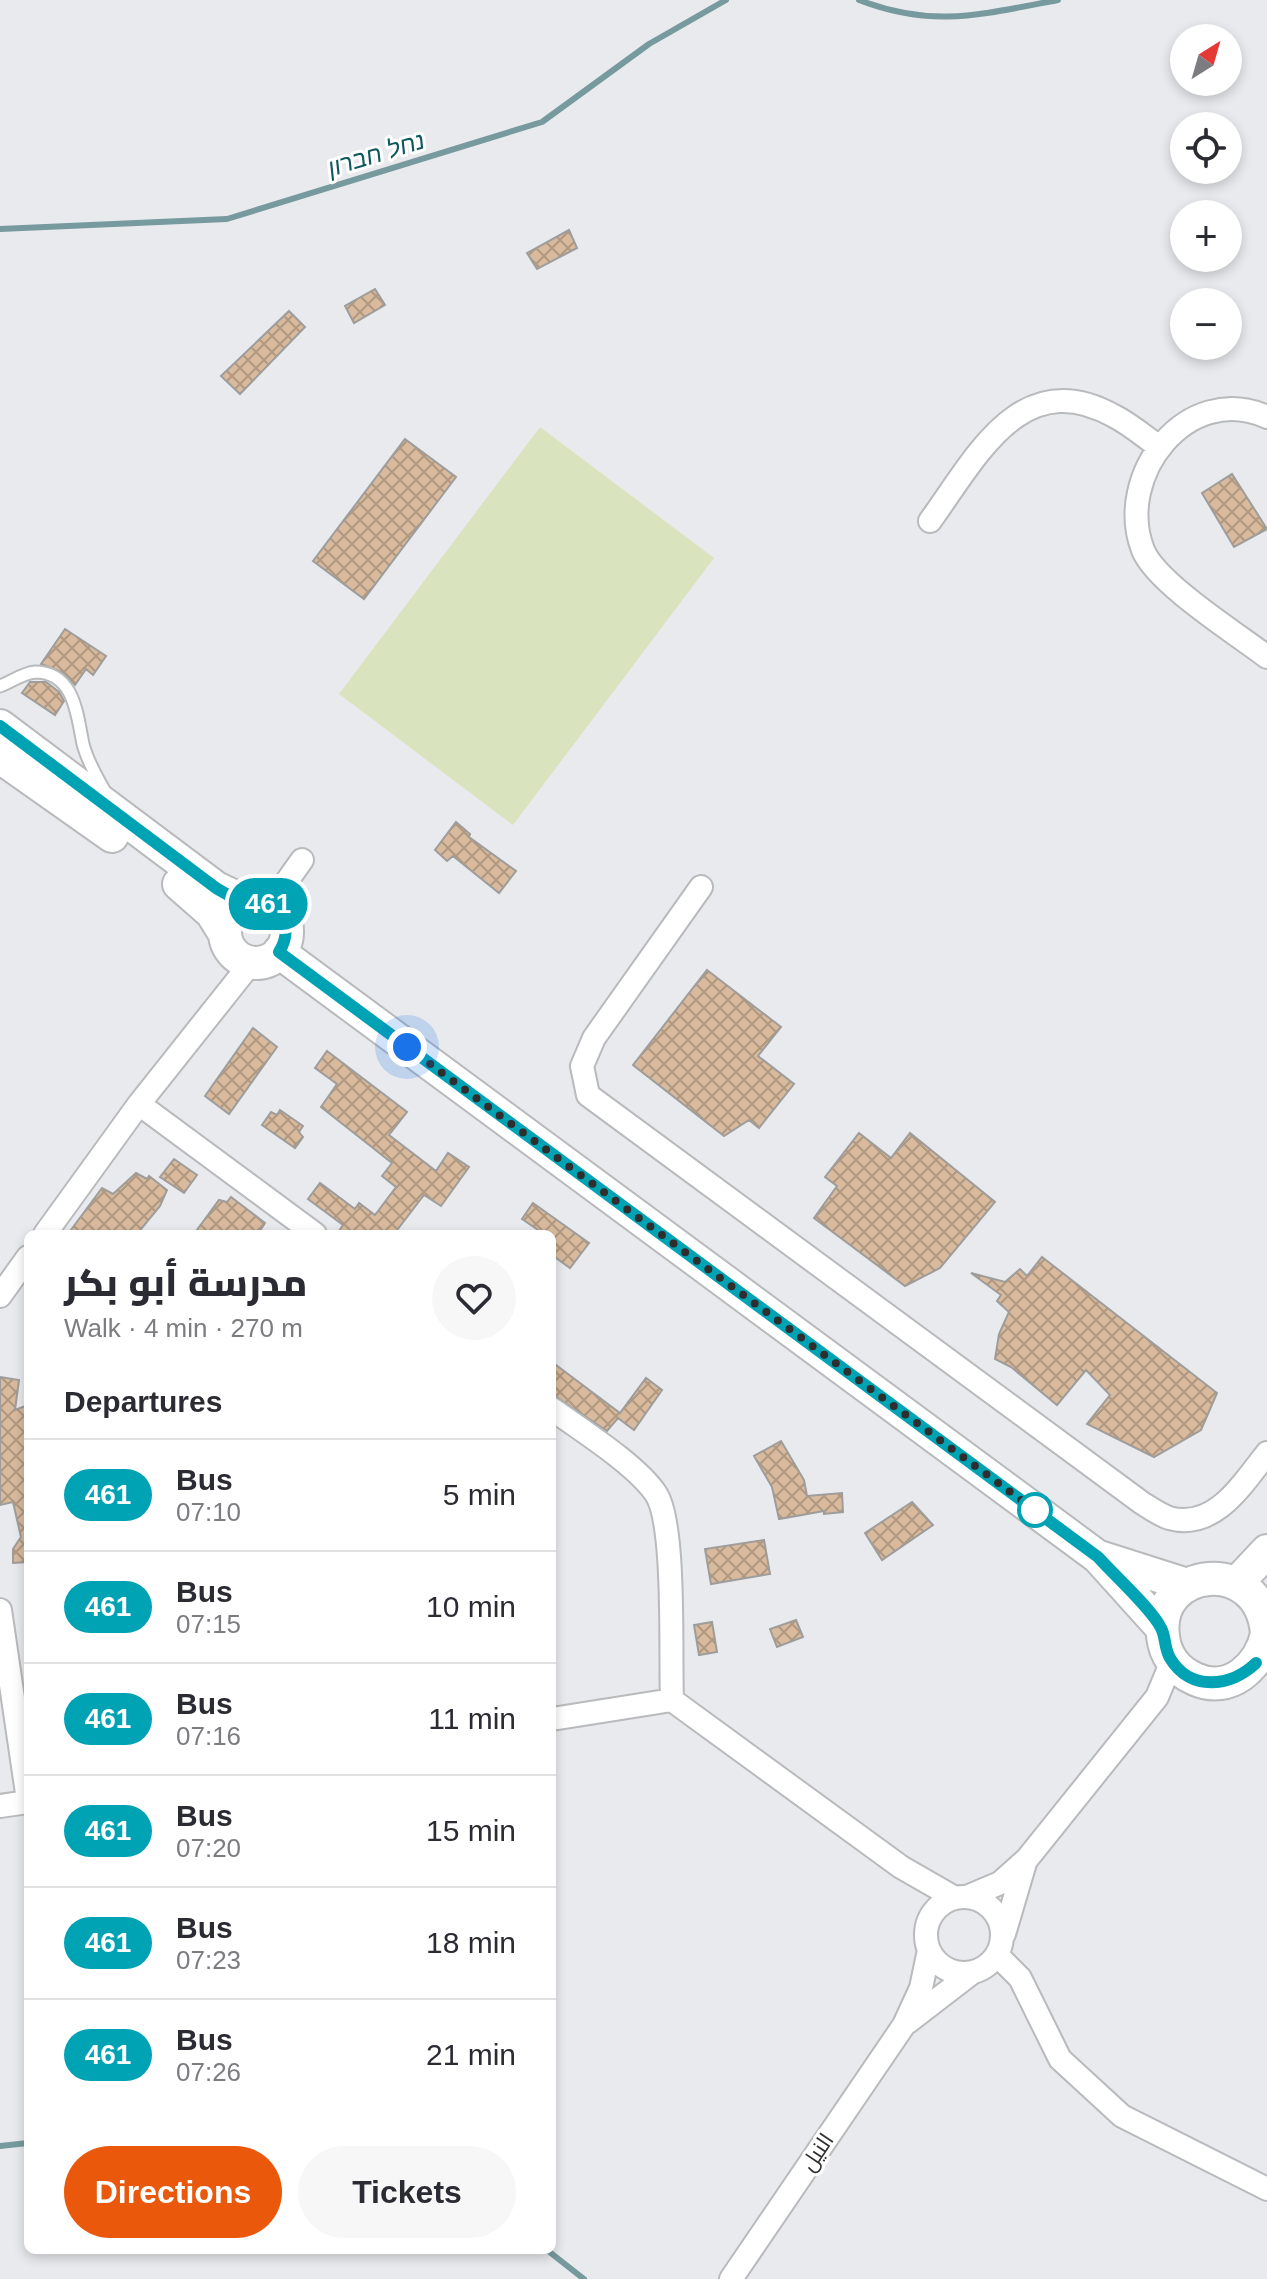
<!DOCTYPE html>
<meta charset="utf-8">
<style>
body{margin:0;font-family:Arial,Cairo,"Noto Sans Hebrew",sans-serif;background:#f7f7f7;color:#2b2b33;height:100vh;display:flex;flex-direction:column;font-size:30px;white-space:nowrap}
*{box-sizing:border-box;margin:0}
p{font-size:26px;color:#7c7c81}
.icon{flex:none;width:44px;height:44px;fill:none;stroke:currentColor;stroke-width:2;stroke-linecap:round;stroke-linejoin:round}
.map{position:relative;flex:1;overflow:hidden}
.panel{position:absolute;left:24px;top:1230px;width:532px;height:1024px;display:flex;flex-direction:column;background:#fff;border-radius:12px;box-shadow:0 4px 12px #0003}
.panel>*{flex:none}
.badge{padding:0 16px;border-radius:26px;font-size:28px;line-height:52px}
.needle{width:52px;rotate:37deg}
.tools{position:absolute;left:1170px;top:24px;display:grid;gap:16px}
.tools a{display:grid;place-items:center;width:72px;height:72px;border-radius:50%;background:#fff;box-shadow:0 4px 12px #0003;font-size:40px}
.you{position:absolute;width:40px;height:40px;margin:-20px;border:6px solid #fff;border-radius:50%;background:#1a73e8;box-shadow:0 0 0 12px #1a73e833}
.map>.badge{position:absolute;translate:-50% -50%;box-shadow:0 0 0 4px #fff}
h2{padding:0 40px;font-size:30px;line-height:72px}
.round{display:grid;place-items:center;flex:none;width:84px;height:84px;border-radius:42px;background:#f7f7f7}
.head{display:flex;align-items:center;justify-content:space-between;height:136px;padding:0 40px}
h1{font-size:38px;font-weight:800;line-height:60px}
.cta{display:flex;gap:16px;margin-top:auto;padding:16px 40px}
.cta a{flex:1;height:92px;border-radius:48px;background:#ea580c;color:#fff;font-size:32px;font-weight:800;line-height:92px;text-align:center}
.cta a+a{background:#f7f7f7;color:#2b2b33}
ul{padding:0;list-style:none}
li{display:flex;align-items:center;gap:24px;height:112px;padding:0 40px;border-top:2px solid #e1e1e2}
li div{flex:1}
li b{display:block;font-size:30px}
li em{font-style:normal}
li .badge{min-width:88px;font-weight:700;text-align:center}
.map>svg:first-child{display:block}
</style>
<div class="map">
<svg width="1267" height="2279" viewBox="0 0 1267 2279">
<defs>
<pattern id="building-cross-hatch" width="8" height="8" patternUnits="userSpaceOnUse" patternTransform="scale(2)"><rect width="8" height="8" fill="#d9ba9d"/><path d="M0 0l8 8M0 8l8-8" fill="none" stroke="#b09880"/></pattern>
</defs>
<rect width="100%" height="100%" fill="#e9eaed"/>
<!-- green -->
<path fill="#d9e3be" d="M540 427 714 558 513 825 339 694Z"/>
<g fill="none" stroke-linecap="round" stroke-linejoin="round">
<!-- stream -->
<path stroke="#769a9e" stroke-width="6" d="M859 0C934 29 982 14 1058 0
M0 229 227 219 542 122 649 44 726 0
M0 2146 28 2143
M547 2250 584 2279"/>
</g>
<!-- building -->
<path fill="url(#building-cross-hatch)" stroke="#9e9d9b" stroke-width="2" d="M569 230 577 248 537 269 527 253Z
M375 289 385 305 354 323 345 306Z
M289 311 305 327 240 394 221 376Z
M405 439 456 477 364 599 313 561Z
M1232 474 1267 529 1234 547 1202 493Z
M65 629 106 656 93 675 86 669 75 685 62 672 41 664Z
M30 682H46L59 692 64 701 55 715 22 693Z
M456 822 470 834 469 837 516 871 499 893 453 856 447 861 435 850Z
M707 970 781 1027 758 1056 794 1084 759 1128 749 1120 724 1136 633 1065Z
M253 1028 277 1047 229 1114 205 1096Z
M327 1051 407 1112 389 1135 436 1171 448 1153 469 1167 441 1206 424 1195 394 1234H337L343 1225 308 1199 320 1183 355 1209 359 1203 375 1215 396 1187 382 1176 392 1163 321 1107 337 1084 315 1068Z
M280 1110 303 1126 299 1132 303 1137 295 1148 262 1125 271 1112 277 1115Z
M859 1133 891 1158 910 1133 995 1202 940 1268 905 1286 814 1218 837 1186 825 1177Z
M174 1159 197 1175 184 1193 160 1177Z
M136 1173 147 1179 149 1176 167 1190 160 1206 137 1234H68L102 1188 113 1194Z
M231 1197 265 1223 258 1234H194L219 1200 227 1202Z
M533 1203 589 1243 570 1268 552 1255V1234H544L522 1219Z
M1042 1257 1217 1393 1201 1430 1154 1457 1087 1424 1110 1395 1086 1370 1057 1405 1011 1367 995 1359 999 1334 1009 1312 997 1301 1001 1295 971 1273 1005 1282 1020 1269 1027 1276Z
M552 1362 620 1413 646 1378 662 1390 634 1430 618 1418 607 1431 552 1394Z
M0 1377 19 1380 15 1410 28 1405V1562L13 1563V1549L21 1537 13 1502 0 1505Z
M781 1441 804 1480 807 1496 842 1493 843 1512 824 1514V1511L779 1519 772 1487 754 1456Z
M912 1502 933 1525 882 1560 865 1533Z
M764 1540 770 1574 711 1584 705 1549Z
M796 1620 803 1637 777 1647 770 1629Z
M712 1622 717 1652 699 1655 694 1625Z"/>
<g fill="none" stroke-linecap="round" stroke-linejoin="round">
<!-- lane casing -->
<g stroke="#b8babc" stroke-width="15">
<path id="lane" d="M0 686C11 682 23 673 35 672 75 672 77 716 83 744 87 760 96 776 104 790"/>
</g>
<!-- street casing -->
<g stroke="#b8babc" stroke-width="26">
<path id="street" d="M1267 417C1187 381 1114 476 1143 550 1156 583 1237 634 1267 657
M930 521C976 458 1021 364 1114 416 1130 424 1145 437 1159 447
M701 887 594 1038 582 1066 588 1095 1142 1503C1150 1508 1160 1515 1169 1518 1215 1531 1243 1483 1267 1453
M270 905 302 860
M139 1104 315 1234
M45 1234 139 1104 251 963
M0 1296 28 1257
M552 1409C581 1430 637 1465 656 1494 676 1524 670 1658 672 1700
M0 1610 28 1800
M552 1719 672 1700 901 1867 955 1898
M0 1806 28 1802
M926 1935a38 38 0 1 1 76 0a38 38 0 1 1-76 0Z
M967 1897 1000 1883 1027 1859 1157 1697 1172 1661
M1004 1934 1025 1863
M997 1955 1020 1978 1060 2059 1122 2116 1267 2189
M908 2022 973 1972
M731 2279 904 2025 921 1988 929 1950"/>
</g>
<!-- secondary casing -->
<g stroke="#b8babc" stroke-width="36">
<path id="secondary" d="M0 726 216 888 246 902
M0 757 112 836
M179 884 212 913 225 934
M225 932a31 31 0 1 1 62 0a31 31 0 1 1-62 0Z
M279 952 1098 1557 1162 1628
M1099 1557 1187 1585
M1237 1583 1267 1551
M1267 1633C1260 1554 1154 1567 1163 1636 1165 1656 1177 1671 1195 1679 1230 1695 1260 1666 1267 1634"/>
</g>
<!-- lane -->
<use href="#lane" stroke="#fff" stroke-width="11"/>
<!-- street -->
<use href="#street" stroke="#fff" stroke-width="22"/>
<!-- secondary -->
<use href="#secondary" stroke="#fff" stroke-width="32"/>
</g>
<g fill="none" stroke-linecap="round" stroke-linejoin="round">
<!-- line casing -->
<g stroke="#fff" stroke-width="18">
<path id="line" d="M0 726 216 888C225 893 236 901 246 902 253 903 259 900 266 903 288 910 290 935 279 952L1098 1557C1113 1574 1152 1609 1161 1628 1166 1637 1164 1648 1170 1658 1190 1692 1231 1687 1256 1663"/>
</g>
<!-- line -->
<use href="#line" stroke="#00a3b4" stroke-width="12"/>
<!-- walk -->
<path stroke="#2e2e2f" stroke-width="8" stroke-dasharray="0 14.4" d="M407 1047 1047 1519 1035 1510"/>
</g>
<!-- markers -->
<circle fill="#fff" stroke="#00a3b4" stroke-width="4" cx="1035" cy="1510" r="16"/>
<g text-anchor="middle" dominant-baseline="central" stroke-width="6" stroke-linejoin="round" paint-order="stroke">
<!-- street labels -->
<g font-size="22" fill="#2e2e2f" stroke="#fff">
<text transform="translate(817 2152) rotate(-56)">النيل</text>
</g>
<!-- water labels -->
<g font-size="24" font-style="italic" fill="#0e575e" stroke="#fff">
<text transform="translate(376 154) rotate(-17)">נחל חברון</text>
</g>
</g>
</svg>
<div class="tools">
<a><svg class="needle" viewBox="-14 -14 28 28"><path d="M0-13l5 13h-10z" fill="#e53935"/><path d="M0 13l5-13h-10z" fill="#7c7c81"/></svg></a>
<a><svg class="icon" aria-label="locate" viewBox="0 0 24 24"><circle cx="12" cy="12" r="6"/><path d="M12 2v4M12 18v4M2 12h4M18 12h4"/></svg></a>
<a>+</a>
<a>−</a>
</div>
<div class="you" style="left:407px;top:1047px"></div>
<b class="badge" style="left:268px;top:904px;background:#00a3b4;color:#fff">461</b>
<section class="panel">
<div class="head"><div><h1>مدرسة أبو بكر</h1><p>Walk · 4 min · 270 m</p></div><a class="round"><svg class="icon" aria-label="heart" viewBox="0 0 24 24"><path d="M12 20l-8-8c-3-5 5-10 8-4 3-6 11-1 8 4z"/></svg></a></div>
<h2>Departures</h2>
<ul>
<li><span class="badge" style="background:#00a3b4;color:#fff">461</span><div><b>Bus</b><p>07:10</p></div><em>5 min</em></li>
<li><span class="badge" style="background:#00a3b4;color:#fff">461</span><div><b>Bus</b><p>07:15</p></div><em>10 min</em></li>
<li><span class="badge" style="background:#00a3b4;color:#fff">461</span><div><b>Bus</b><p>07:16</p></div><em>11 min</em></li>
<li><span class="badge" style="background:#00a3b4;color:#fff">461</span><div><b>Bus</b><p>07:20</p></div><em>15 min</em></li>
<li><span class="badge" style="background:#00a3b4;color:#fff">461</span><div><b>Bus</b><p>07:23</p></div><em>18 min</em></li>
<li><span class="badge" style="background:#00a3b4;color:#fff">461</span><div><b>Bus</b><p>07:26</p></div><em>21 min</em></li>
</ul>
<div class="cta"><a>Directions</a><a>Tickets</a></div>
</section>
</div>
